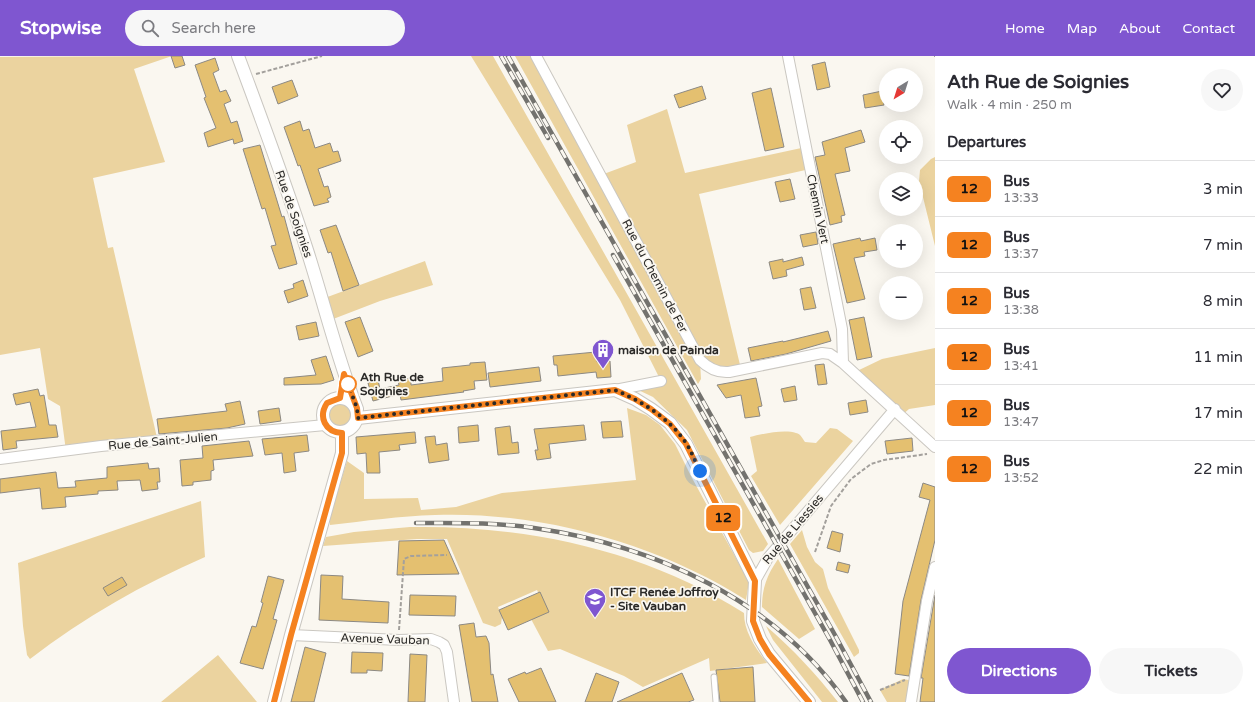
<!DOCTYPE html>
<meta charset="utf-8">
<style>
body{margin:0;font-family:"Varela Round",sans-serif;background:#f7f7f7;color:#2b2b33;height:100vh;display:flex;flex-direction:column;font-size:15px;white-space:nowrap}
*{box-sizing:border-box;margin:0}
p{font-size:13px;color:#7c7c81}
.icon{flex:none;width:22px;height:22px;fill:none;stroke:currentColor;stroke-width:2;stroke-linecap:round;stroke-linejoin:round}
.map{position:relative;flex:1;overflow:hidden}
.details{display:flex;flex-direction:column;background:#fff;width:320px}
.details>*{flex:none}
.badge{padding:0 8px;border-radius:6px;font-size:14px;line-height:26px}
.needle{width:26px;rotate:218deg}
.fabs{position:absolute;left:879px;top:12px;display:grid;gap:8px}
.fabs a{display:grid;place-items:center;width:44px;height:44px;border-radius:50%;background:#fff;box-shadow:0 4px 16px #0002;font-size:20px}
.you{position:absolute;width:20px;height:20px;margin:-10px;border:3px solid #fff;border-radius:50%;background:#1a73e8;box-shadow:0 0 0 6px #1a73e833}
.map>.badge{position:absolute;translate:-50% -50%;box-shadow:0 0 0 2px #fff}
h2{padding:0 12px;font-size:15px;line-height:36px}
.round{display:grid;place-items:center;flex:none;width:42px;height:42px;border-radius:21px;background:#f7f7f7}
.overview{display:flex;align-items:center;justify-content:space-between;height:68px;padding:0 12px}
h1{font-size:19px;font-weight:700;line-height:30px}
.action{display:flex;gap:8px;margin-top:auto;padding:8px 12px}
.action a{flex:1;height:46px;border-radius:24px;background:#7f56d0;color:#fff;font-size:16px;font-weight:700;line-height:46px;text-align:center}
.action a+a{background:#f7f7f7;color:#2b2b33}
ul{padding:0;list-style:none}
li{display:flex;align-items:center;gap:12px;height:56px;padding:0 12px;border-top:1px solid #e1e1e2}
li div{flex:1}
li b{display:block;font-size:15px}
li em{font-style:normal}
li .badge{min-width:44px;font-weight:700;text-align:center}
header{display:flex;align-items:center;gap:24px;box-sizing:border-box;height:56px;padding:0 20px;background:#7f56d0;color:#fff}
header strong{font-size:19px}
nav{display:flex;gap:22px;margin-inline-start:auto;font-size:14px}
.search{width:280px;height:36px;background:#f7f7f7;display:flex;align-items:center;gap:10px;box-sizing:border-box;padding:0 14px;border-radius:22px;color:#7c7c81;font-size:15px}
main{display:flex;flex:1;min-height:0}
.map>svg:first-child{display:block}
</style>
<header>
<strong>Stopwise</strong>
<div class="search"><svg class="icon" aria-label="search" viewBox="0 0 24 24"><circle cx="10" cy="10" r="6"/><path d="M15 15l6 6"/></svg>Search here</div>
<nav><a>Home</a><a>Map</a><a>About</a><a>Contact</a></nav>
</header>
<main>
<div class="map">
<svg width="935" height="646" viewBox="0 0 935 646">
<rect width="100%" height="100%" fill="#faf7f0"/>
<!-- green -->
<path fill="#ebd39f" d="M172 0 134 13 165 106 93 122 108 192 113 191 158 386 66 395 60 350 48 343 40 292 0 299V1Z
M471 0H493L768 488 763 495 753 497 749 494 687 374 653 341 632 331 661 325 620 244Z
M515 0H536L601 119 636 106 627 69 667 53 685 117 806 91 810 113 699 138 741 313 729 316 700 305 701 323 698 328Z
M935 101V190L919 125 920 114 931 103Z
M425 205 433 229 380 245 328 265 322 243Z
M935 292V349L909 353 901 360 857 315 882 303Z
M329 359a12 12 0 1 1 24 0a12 12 0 1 1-24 0Z
M627 352 646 359 660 369 675 388 692 422 749 526 746 544C658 488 540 455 435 459 400 460 365 465 330 469V461L347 405 364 417V443L418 442 421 454 456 451 502 437 636 424Z
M830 372 837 373 853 385 780 469 751 420 757 415 750 381C762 378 784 373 796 377 801 378 802 382 805 386L816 387Z
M201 445 205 501C143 528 84 561 30 603L27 599 23 570 18 507Z
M410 471C526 469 645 494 744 557 744 576 756 593 767 607L710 615 709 602 643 631 624 620 560 593 548 595 531 563 547 555 537 534 498 551 502 561 501 568 495 571 483 567 447 483H417L323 490 326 481 354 476Z
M802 474 807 491 815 506 823 513 828 532 859 594V597L854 601 790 488Z
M778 503 815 573 799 583 762 551C762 532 767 519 778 503Z
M766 570C793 593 816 618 838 646H822L773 584Z
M218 599 257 646H161Z
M903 623 914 625 911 646H887L880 634Z"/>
<!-- building -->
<path fill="#e4c070" stroke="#8c8984" d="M171 0H182L185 9 175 12Z
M215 2 219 14 213 17 220 36 226 34 231 45 224 48 231 67 237 65 243 85 234 88 233 83 208 91 204 77 216 72 204 42 206 41 195 9Z
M825 6 830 31 817 34 812 9Z
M292 24 298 40 278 48 272 31Z
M702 30 706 43 679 52 674 39Z
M771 32 784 91 765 95 752 37Z
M882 35 884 49 865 52 863 39Z
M300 65 303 75 309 73 315 92 330 87 333 96 338 95 341 105 318 113 324 131 328 130 331 141 327 143 329 146 314 150 300 109 298 110 284 71Z
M861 74 865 86 845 92 850 115 835 118 845 159 841 160 842 166 830 169 815 101 825 99 822 86Z
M260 89 282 161 284 160 297 208 279 213 271 190 276 189 265 152 262 153 243 93Z
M790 123 795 143 780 146 775 126Z
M336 169 359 229 343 235 331 196 328 197 320 174Z
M816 176 818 188 803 191 800 179Z
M860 182 861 185 875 182 877 194 864 196 865 200 854 202 865 243 847 247 833 188Z
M802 201 804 209 786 214 787 220 773 223 769 206 783 203V206Z
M303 224 308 240 288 247 284 235 294 232 293 228Z
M811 231 816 252 804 254 800 233Z
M360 261 373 295 358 301 345 266Z
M864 261 872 301 857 304 849 264Z
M316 266 319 280 299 284 296 270Z
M828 275 831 285 786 298 751 305 748 292 783 285V286Z
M596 296 597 306 610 305 611 321 597 322 596 316 558 320 557 309H554L553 300Z
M326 300 334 324 321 328 284 329V322L316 319 311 304Z
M485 306 487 324 474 325 475 333 463 335 464 336 401 344 400 338 373 345 368 327 378 324 380 333 399 329 398 324 411 322V329L443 325 442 312 470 309V307Z
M824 308 827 328 818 329 815 309Z
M539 311 541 325 490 331 488 317Z
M756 322 762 350 758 351 760 360 745 362 741 339 726 342 717 329Z
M795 330 797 344 784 346 781 333Z
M38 333 40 340 44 339 49 369H56L58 381 16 385 17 392 3 394 1 375 36 371 30 346 16 349 13 338Z
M866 344 868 356 850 359 848 347Z
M240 345 245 368 227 372 159 378 157 363 227 355 225 348Z
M279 352 281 365 260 368 258 355Z
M621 365 623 381 603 382 601 366Z
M478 369 479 385 459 387 458 371Z
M584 369 586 384 549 388 551 402 537 404 535 394H538L534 373Z
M510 370 512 387 518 386 519 397 498 399 495 372Z
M415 376 416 387 399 389 400 394 379 396 380 417H367L366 397 357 398 356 381Z
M307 379 309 395 294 397 296 415 284 417 282 397 265 399 262 383Z
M435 380 436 389 447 387 449 404 429 407 425 381Z
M912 382 913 395 887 398 885 385Z
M249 385 253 400 213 404 214 414 211 415V424L193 426V429L182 430 180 404 203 402 202 390Z
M148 407 149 413 159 412 160 426H157L158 433 142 435 140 424 117 425 118 434 98 435V438L65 441 66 451 42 453 40 432 0 437V423L56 416 58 432 76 431 75 425 107 422V411Z
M923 427 935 431V484L921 544 909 620 895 618 903 545 930 444 919 441Z
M832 475 843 478 840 496 827 492Z
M444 484 459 518 397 519 399 485Z
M838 506 850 509 848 517 836 514Z
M321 519 343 520 342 543 389 546 388 567 319 564Z
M268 520 284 524 273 563 277 564 263 613 240 607 252 570 256 571 263 547 261 546Z
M122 521 127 529 108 540 103 532Z
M540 536 549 556 508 574 499 554Z
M410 539 456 540 455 560 409 559Z
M935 539V646H920L923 622H921Z
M474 567 476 581 486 580 489 587 491 619 493 618 498 646H472L459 569Z
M305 591 326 597 314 646H291Z
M352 596 383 597 382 615 367 614V617H351Z
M410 598 427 599 425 646H408Z
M753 611 755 646H720L716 614Z
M541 612 556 646H519L508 623 525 616 526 618Z
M596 617 619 626 612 646H585Z
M682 617 694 644 688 646H617Z"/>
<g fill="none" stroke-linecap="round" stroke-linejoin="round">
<!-- service casing -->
<g stroke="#cac7c1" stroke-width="7">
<path id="service" d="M714 621 716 646"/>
</g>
<!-- minor casing -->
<g stroke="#cac7c1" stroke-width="12">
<path id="minor" d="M536 0 700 304C708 312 717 317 729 316L822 297 830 298 843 307 935 391
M788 0 842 273 843 307
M615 334 661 325
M0 403 101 390 325 369
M755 525 768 502 895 353
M291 579 399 584 431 583 439 586 444 589 447 596 454 646
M911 646 927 545 935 511"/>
</g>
<!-- tertiary casing -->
<g stroke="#cac7c1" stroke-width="14">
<path id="tertiary" d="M238 0C262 64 286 129 307 194 324 247 337 301 357 353
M323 359a17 17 0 1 1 34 0a17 17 0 1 1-34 0Z
M358 362 615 334 635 343 651 353 670 367 686 388 755 525 753 565 760 583 769 598 809 646
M274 646 291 579 342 397V377"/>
</g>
<!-- path -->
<path stroke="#a3a09c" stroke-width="2" stroke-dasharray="4 2" stroke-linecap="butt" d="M935 0V1
M256 18 322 0
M815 496 831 450 851 423 871 408 884 404 927 398
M399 574 404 503 411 500 447 499
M880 634 905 624"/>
<!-- service -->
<use href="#service" stroke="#fff" stroke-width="5"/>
<!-- minor -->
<use href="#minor" stroke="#fff" stroke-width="10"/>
<!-- tertiary -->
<use href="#tertiary" stroke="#fff" stroke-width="12"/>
<!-- rail casing -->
<g stroke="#73726e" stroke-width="4.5">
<path id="rail" d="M501 0 548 82
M508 0 835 579 871 646
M613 199 829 582 863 646
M416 467C456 467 495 466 534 472 654 489 776 545 846 646"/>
</g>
<!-- rail -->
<use href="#rail" stroke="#faf7f0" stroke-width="3" stroke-dasharray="9" stroke-linecap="butt"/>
</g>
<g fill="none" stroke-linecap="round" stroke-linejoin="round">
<!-- line casing -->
<g stroke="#fff" stroke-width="9">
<path id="line" d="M274 646 291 579 342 397V377C325 376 318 361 327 347L340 342 344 318 357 352 358 362 615 334 635 343 651 353 670 368 686 388 755 525 753 565 760 583 769 598 809 646"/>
</g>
<!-- line -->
<use href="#line" stroke="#f58220" stroke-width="6"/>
<!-- walk -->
<path stroke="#2b2a28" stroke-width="4" stroke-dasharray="0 7.2" d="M348 328 357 352 358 362 615 334C643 346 669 362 686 387 692 396 695 406 700 415"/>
</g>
<!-- icons -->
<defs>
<g id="building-pin" transform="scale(1.15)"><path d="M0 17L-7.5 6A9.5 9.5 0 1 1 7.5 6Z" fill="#7f56d0" stroke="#faf7f0"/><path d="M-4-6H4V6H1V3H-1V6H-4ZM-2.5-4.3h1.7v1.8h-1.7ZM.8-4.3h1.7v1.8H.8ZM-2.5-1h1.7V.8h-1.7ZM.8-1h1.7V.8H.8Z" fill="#fff"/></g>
<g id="school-pin" transform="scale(1.15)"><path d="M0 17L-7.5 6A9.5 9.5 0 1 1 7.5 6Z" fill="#7f56d0" stroke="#faf7f0"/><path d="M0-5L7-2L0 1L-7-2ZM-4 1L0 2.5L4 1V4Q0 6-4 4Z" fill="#fff"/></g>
</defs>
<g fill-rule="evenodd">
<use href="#building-pin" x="603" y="294"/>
<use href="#school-pin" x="595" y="543"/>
</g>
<!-- markers -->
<circle fill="#fff" stroke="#f58220" stroke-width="2" cx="348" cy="328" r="8"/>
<g text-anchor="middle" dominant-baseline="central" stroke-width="3.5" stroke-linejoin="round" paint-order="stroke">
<!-- street labels -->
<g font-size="12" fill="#2b2a28" stroke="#faf7f0">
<text transform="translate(818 153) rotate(78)">Chemin Vert</text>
<text transform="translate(294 158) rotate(71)">Rue de Soignies</text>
<text transform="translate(655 220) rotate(62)">Rue du Chemin de Fer</text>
<text transform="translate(163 385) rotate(-5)">Rue de Saint-Julien</text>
<text transform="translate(793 473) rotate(-50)">Rue de Liessies</text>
<text transform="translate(385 583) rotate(2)">Avenue Vauban</text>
</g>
<!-- poi labels -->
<g font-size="12" font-weight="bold" fill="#2b2a28" stroke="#faf7f0" text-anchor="start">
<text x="618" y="294">maison de Painda</text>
<text x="610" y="536">ITCF Renée Joffroy<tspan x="610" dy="14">- Site Vauban</tspan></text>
</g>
<!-- stop labels -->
<g font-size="12" font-weight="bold" fill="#2b2a28" stroke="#faf7f0" text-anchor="start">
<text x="360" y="321">Ath Rue de<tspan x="360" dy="14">Soignies</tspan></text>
</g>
</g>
</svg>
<div class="fabs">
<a><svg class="needle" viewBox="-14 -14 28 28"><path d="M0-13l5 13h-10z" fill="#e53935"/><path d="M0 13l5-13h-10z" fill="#7c7c81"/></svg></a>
<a><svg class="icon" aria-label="locate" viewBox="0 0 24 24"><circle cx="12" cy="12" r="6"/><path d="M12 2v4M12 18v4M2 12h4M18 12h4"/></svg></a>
<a><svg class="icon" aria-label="layers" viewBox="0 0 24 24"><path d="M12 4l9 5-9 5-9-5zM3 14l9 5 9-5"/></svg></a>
<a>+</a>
<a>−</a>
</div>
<div class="you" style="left:700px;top:415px"></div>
<b class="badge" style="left:723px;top:462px;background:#f58220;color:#111">12</b>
</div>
<section class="details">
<div class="overview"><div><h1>Ath Rue de Soignies</h1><p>Walk · 4 min · 250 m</p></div><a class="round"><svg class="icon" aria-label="heart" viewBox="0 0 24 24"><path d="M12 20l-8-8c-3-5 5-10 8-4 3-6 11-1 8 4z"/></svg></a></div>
<h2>Departures</h2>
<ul>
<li><span class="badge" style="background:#f58220;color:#111">12</span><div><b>Bus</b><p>13:33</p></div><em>3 min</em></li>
<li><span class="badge" style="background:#f58220;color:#111">12</span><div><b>Bus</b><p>13:37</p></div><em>7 min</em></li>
<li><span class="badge" style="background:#f58220;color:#111">12</span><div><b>Bus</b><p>13:38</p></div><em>8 min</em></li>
<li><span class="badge" style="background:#f58220;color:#111">12</span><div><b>Bus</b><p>13:41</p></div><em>11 min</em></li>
<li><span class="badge" style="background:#f58220;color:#111">12</span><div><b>Bus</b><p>13:47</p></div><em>17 min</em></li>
<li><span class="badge" style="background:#f58220;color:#111">12</span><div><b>Bus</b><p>13:52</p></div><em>22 min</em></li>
</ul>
<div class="action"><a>Directions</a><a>Tickets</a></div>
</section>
</main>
